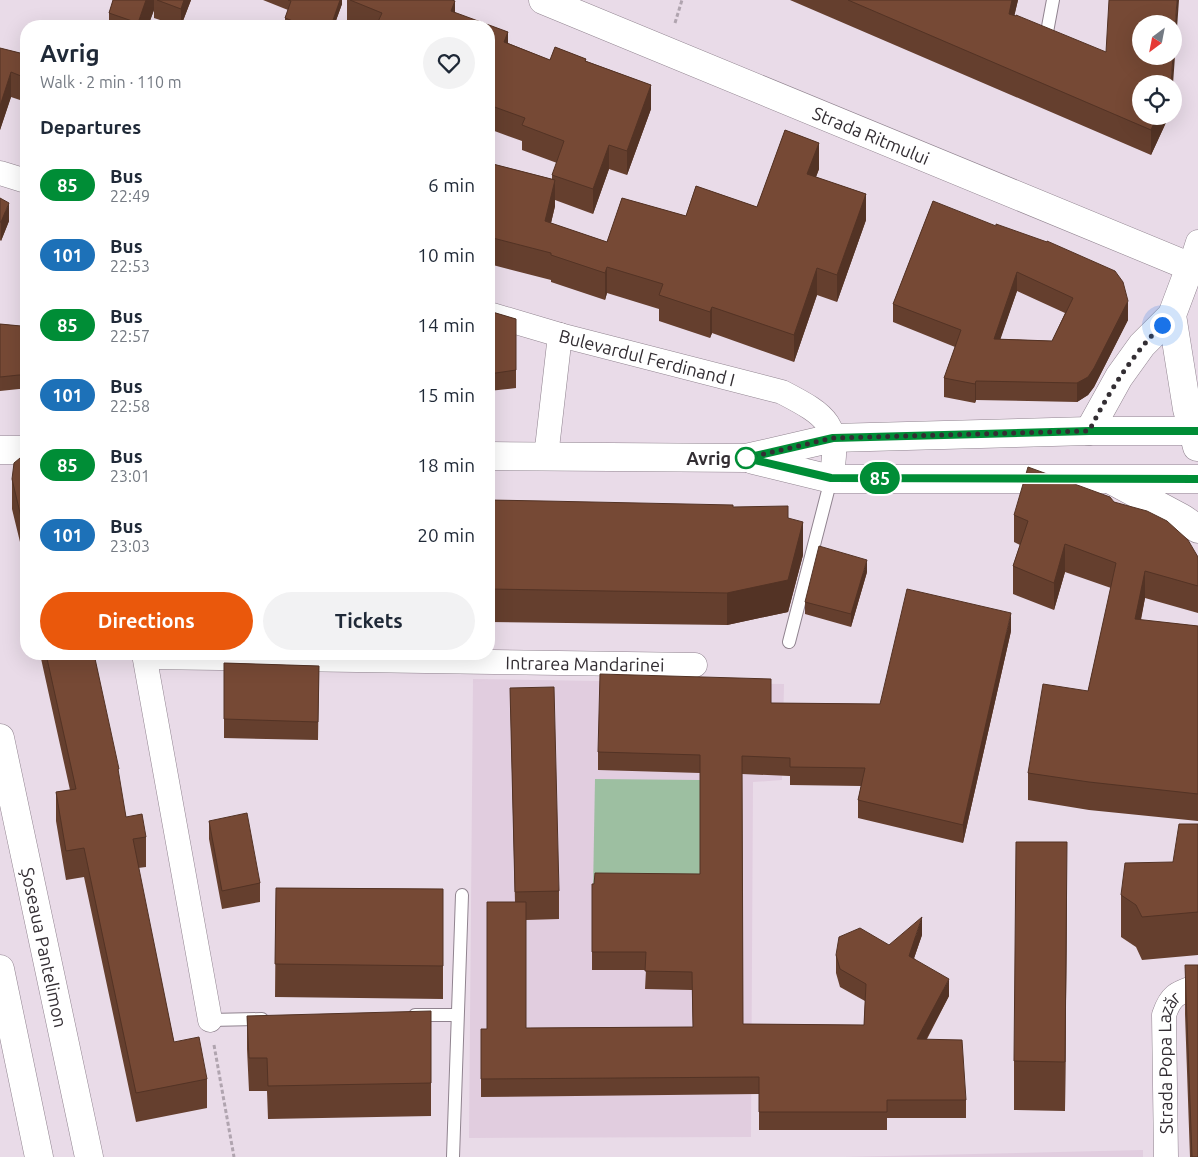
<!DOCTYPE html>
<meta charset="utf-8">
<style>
body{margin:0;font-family:Ubuntu,sans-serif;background:#f2f2f3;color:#1f2937;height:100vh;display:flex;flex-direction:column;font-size:19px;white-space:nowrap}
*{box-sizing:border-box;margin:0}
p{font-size:16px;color:#747a83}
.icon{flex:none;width:28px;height:28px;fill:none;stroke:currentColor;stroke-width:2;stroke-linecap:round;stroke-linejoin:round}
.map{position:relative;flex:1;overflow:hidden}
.drawer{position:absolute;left:20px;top:20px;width:475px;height:640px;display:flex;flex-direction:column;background:#fff;border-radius:20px;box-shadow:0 5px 20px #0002}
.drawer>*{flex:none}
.badge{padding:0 10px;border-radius:16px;font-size:18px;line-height:32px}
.needle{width:32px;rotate:212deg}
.buttons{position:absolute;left:1132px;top:15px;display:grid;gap:10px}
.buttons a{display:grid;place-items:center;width:50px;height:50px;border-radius:50%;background:#fff;box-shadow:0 5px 20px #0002;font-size:25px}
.you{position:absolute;width:25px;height:25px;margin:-12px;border:4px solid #fff;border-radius:50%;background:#1a73e8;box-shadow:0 0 0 8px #1a73e833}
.map>.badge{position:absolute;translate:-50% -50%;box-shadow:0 0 0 2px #fff}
h2{padding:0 20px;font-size:19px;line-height:45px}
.round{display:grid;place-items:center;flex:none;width:52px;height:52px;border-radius:26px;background:#f2f2f3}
.summary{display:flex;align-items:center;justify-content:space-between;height:85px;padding:0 20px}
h1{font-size:24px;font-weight:700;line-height:38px}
.cta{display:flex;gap:10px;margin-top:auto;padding:10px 20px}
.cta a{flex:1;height:58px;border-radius:30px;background:#ea580c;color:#fff;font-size:20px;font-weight:700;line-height:58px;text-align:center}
.cta a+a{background:#f2f2f3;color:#1f2937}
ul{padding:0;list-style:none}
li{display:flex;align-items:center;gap:15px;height:70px;padding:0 20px}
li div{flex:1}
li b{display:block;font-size:19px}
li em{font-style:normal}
li .badge{min-width:55px;font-weight:700;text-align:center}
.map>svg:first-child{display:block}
</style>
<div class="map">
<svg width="1198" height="1157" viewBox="0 0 1198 1157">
<rect width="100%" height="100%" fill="#e9dbe8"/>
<!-- built -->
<path fill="#e1cddf" d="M473 679 784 684 782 780 753 782 751 1137 469 1138Z
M1143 1150V1157H843Z"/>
<!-- grass -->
<path fill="#9dbfa1" d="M595 779 700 780V892L593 891Z"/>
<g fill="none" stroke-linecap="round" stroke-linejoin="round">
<!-- service casing -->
<g stroke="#90838f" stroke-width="14">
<path id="service" d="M1047 32 1053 0
M789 642 831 479
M415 1015H457
M210 1020 262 1019
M453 1157 462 895"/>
</g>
<!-- minor casing -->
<g stroke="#90838f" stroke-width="25">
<g id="minor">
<path d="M0 173 26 181"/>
<path d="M1190 267 1198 242"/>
<path id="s1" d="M489 314 560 335 782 392C828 416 841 424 831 479"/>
<path d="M546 457 560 335"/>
<path d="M144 654 210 1020"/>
<path id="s2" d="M145 657 695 665"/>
<path id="s3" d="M1166 1157 1164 1015C1171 994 1178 993 1198 986"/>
</g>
</g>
<!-- secondary casing -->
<g stroke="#90838f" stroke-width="29">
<g id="secondary">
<path id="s4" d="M0 738 89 1157"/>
<path d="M0 969 39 1157"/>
</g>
</g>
<!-- primary casing -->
<g stroke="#90838f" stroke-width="29">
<g id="primary">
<path id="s5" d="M543 0 1198 270"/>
<path d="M1190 267 1172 315 1187 409 1197 447"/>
<path d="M1089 431 1119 377 1142 345 1172 315"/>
<path d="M0 450H26"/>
<path d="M489 456 746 458 833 438 1089 431H1198"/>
<path d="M753 460 831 479H1198"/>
<path d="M1111 480 1182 518 1198 529"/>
</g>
</g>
<!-- path -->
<path stroke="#b0a4af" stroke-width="3" stroke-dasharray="4 2.5" stroke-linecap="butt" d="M675 23 682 0
M214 1045 234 1157"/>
<!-- service -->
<use href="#service" stroke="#fff" stroke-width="12"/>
<!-- minor -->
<use href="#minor" stroke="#fff" stroke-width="24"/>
<!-- secondary -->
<use href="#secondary" stroke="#fff" stroke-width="28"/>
<!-- primary -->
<use href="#primary" stroke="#fff" stroke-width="28"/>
</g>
<!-- wall -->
<path fill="#653f2e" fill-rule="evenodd" d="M113 0H191L181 26H178L154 18V10L148 26H109V13Z
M263 0H342V4L334 26H285V18L288 10Z
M347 0H452L455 1V13L508 32V43L550 60 555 47 586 59V61L651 85V109L627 175 609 169 593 214 555 200V206L551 223 607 242 622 198 686 216 696 186 757 207 785 130 819 143V169L816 177 866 194V220L837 302 817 295 794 362 712 333 710 338 659 321V309L607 293 605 300 551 282V280L489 264V163L552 179V175L557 163 522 150V141L489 129V26H354L347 23Z
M790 0H1018L1014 16 1169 116 1151 155Z
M26 47V102L11 97 0 130V48L24 54Z
M0 180V198L9 221 1 241 0 240Z
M933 201 1128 320 1094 387 1088 395 1077 402 976 400 975 403 944 397V378L955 347 893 322V304ZM1017 291 1065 313 1052 341 1000 339Z
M489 311 516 319V388L489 391Z
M26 312V389H19L0 391V324L21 326Z
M26 453V593L20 565V542L12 509V479Z
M489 500 733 507 788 518 803 555 788 612 727 625 489 622Z
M1114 502 1198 557V613L1145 598 1141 620 1198 626V821L1089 810 1028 800V773L1088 691 1111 588 1065 572 1054 610 1013 594V566L1020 545 1014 542V515Z
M867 572 851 627 805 614V602Z
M1011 631 963 843 858 818V800L861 786 790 785V776L742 774 743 1024 864 1025 865 1001 840 987 836 973V955L889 945 922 935 914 958 949 996 927 1039 966 1100V1118H887V1130H759V1094L481 1097V1029H487L515 902 510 688 559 891V919L526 920V1028L693 1027 692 990 645 989 646 970H592V884L700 874V773L598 770V752L771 703 880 704Z
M40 654H94L126 817 146 837V867L138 868 174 1042 207 1079V1108L136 1122 84 877 66 880 56 821V792L70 790Z
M224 663 319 666 318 740 224 738Z
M209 821 260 883V902L222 909 209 839Z
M1198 824V955L1142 960 1136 947 1121 937V895L1173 862Z
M276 888 443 889V999L275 997Z
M1067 891 1065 1111 1014 1110V1061Z
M1185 965 1198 1157H1190L1185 1014Z
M247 1016 431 1083V1116L268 1119 267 1091H249L247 1049Z"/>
<!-- shaded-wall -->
<path fill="#533325" d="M146 0H154V10L148 26H138V23Z
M184 0H191L181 26V9Z
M340 0H342V4L334 26H331Z
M1012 0H1018L1009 39V14Z
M1177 0H1179L1173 84H1171L1173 56H1174V46Z
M455 1V26L451 11Z
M508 32V57L504 42Z
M11 72V97L0 130V106Z
M651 85V109L627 175V151Z
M1157 116H1169L1151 155V130Z
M819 143V169L807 200V174Z
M609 145V169L593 214V189Z
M555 180V206L545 248V221Z
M866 194V220L837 302V275Z
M9 203V221L1 241V222Z
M607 267V293L605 300V273Z
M817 268V295L794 362V335Z
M1017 272V291L994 358V339Z
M1128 301V320L1094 387 1088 395 1077 402V383Z
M712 307V333L710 338V312Z
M976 381V400L975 403V384Z
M803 522V555L788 612 727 625V593Z
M1065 544V572L1054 610V583Z
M867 560V572L851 627V614Z
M1145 571V598L1135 647V619Z
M1011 613V631L963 843V825Z
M1067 842V891L1065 1111V1062Z
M922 917V935L909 973V956Z
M949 979V996L917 1056V1039Z"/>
<!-- building -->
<path fill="#764935" stroke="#533325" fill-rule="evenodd" d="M113 0H146L138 23 109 13Z
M157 0H184L181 9Z
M288 0H340L331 26H306L285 18 291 1Z
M350 0H452L455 1 451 11 508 32 504 42 550 60 555 47 586 59 585 61 651 85 627 151 609 145 593 189 552 175 564 141 522 125 525 118 489 105V26H376L382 13Z
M848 0H1012L1009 14 1016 16V15L1106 52 1109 0H1177L1174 46V24H1141V56H1173L1171 84H1141V116H1157L1151 130Z
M26 47V78L11 72 0 106V48L24 54Z
M785 130 819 143 807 174 866 194 837 275 817 268 794 335 712 307 710 312 659 295 663 284 607 267 605 273 551 255V253L489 237V163L555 180 545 221 607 242 622 198 686 216 696 186 757 207Z
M0 198 9 203 1 222H0Z
M933 201 996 226V224L1047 242V241L1115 271 1123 282 1128 301 1094 368 1088 377 1077 383 976 381 975 384 944 378 961 330 893 304ZM1017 272 1073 298 1052 341 994 339Z
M489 311 516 319V370L489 374Z
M22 312H26V375H19L0 377V324L21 326Z
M26 453V563L20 536 25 534 12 479 14 463Z
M1028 467 1110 497 1114 502 1147 511 1167 521 1188 540 1198 557V586L1145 571 1135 619 1198 626V794L1089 782 1028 773 1043 684 1088 691 1116 563 1065 544 1054 583 1013 566 1028 521 1014 515Z
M489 500 544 501 733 505V507L788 506V518L803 522 788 580 727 593 489 589Z
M819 546 867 560 851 614 805 602Z
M907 589 1011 613 963 825 858 800 865 768 790 767V758L742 756 743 1024 864 1025 866 984 840 969 836 955 839 937 860 928 889 945 922 917 909 956 949 979 917 1039 962 1040 966 1100H887V1112H759V1077L481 1079V1029H487V902H526V1028L693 1027 692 972 645 971 646 952H592V884H594L595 873 700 874V755L598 752 600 674 771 679V703L880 704Z
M46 654H94L119 769H118L126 817 142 814 146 837 133 839 174 1042 199 1037 207 1079 136 1093 84 848 66 851 56 792 76 789Z
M224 663 319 666 318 722 224 719Z
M554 687 559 891 515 892 510 688Z
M247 813 260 883 222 891 209 821Z
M1179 824H1198V912L1142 917 1136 905 1121 895 1125 863 1173 862Z
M1016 842H1067L1065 1062 1014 1061Z
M276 888 443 889V966L275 964Z
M1185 965H1198V1157H1192Z
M431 1011V1083L268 1086 267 1058H249L247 1016Z"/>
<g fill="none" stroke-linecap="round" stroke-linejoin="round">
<!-- line casing -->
<g stroke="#fff" stroke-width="11">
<path id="line" d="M1198 431H1089L833 438 746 458 831 478 1198 479"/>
</g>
<!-- line -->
<use href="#line" stroke="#008d36" stroke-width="8"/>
<!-- walk -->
<path stroke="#332e33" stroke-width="5" stroke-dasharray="0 9" d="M746 458 833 438 1089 431C1109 392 1131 356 1162 325"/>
</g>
<!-- markers -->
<circle fill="#fff" stroke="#008d36" stroke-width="2.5" cx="746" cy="458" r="10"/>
<g text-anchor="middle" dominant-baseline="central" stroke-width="5" stroke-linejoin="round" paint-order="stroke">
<!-- street labels -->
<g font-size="18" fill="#332e33" stroke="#fff">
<text stroke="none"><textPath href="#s5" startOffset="355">Strada Ritmului</textPath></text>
<text stroke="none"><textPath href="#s1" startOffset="164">Bulevardul Ferdinand I</textPath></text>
<text stroke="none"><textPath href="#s2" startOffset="440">Intrarea Mandarinei</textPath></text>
<text stroke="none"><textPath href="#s4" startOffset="214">Șoseaua Pantelimon</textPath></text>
<text stroke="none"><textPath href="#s3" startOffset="95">Strada Popa Lazăr</textPath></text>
</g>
<!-- stop labels -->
<g font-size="18" font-weight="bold" fill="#332e33" stroke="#fff" text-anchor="end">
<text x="731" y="458">Avrig</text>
</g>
</g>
</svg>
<div class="buttons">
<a><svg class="needle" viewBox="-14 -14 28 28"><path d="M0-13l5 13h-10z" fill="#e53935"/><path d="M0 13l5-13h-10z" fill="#747a83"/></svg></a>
<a><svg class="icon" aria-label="locate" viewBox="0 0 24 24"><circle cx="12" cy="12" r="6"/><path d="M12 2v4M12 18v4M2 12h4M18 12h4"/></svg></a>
</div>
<div class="you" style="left:1162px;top:325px"></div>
<b class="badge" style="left:880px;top:478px;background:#008d36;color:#fff">85</b>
<section class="drawer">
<div class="summary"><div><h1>Avrig</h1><p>Walk · 2 min · 110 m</p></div><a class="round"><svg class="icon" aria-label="heart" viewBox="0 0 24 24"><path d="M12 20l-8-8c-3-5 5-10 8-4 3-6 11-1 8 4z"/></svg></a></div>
<h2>Departures</h2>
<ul>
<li><span class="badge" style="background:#008d36;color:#fff">85</span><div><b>Bus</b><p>22:49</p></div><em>6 min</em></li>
<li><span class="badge" style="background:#1d71b8;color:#fff">101</span><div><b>Bus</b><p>22:53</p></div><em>10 min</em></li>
<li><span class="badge" style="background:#008d36;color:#fff">85</span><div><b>Bus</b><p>22:57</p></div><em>14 min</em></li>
<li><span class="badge" style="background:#1d71b8;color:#fff">101</span><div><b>Bus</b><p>22:58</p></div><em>15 min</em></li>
<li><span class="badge" style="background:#008d36;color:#fff">85</span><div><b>Bus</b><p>23:01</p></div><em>18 min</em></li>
<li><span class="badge" style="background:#1d71b8;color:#fff">101</span><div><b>Bus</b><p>23:03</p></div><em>20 min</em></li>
</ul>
<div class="cta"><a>Directions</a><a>Tickets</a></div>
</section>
</div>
